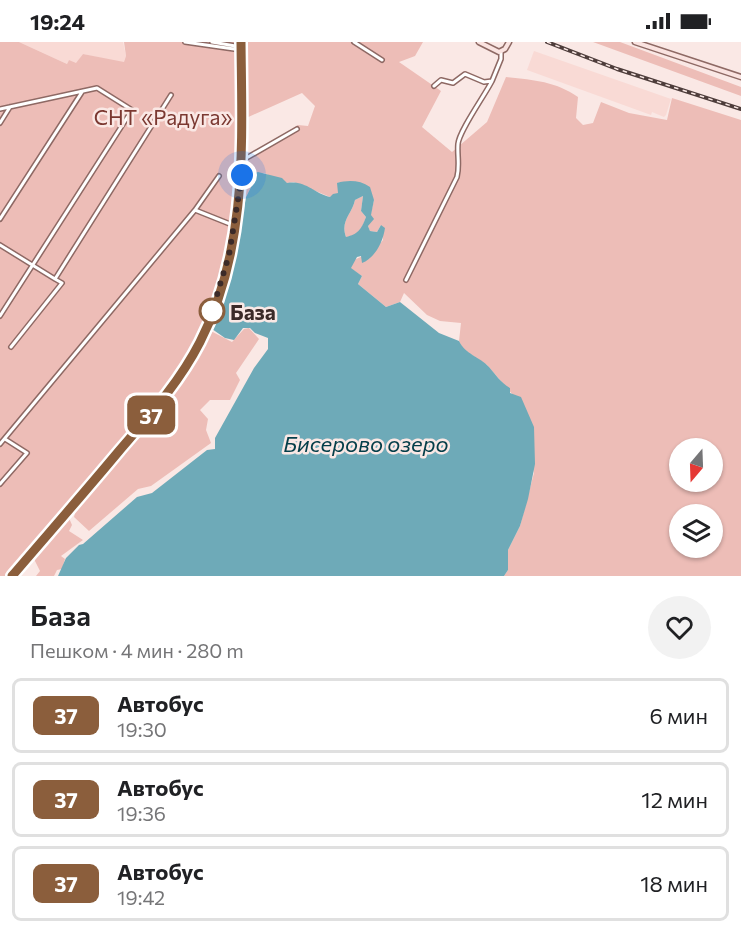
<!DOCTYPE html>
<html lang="ru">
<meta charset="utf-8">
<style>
body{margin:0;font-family:Commissioner,sans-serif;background:#f2f2f2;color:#202124;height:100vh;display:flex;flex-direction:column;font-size:22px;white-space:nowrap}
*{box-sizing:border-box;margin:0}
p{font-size:20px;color:#757577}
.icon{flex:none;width:33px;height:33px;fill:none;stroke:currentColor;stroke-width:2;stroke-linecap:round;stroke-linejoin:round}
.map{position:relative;height:534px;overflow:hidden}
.drawer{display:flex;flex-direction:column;background:#fff;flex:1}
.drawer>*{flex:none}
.badge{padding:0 12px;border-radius:9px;font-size:21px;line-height:39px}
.needle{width:39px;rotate:199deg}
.tools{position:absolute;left:669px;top:396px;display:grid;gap:12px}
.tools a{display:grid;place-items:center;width:54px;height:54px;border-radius:50%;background:#fff;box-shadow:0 2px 4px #0004;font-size:30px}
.you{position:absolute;width:30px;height:30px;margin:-15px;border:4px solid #fff;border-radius:50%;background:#1a73e8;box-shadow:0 0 0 9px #1a73e833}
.map>.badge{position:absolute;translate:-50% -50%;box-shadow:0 0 0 3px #fff}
.round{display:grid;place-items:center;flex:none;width:63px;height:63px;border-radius:32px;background:#f2f2f2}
.overview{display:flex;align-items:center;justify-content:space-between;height:102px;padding:0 30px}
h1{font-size:28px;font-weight:600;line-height:45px}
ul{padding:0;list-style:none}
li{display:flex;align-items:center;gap:18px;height:75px;margin:0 12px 9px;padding:0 18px;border:3px solid #e0e0e0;border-radius:9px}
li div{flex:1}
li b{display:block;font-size:22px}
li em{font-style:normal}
li .badge{min-width:66px;font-weight:700;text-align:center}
.status{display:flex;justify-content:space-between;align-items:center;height:42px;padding:0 30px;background:#fff;direction:ltr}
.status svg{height:16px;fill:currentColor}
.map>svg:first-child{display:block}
</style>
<div class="status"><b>19:24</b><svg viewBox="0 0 49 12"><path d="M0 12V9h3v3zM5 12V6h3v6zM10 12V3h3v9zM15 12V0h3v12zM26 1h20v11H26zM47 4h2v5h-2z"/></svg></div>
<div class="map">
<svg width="741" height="534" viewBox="0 0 741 534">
<rect width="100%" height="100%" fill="#fae8e5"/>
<!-- built -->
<path fill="#f9dad5" d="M19 0H123L126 14 124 21 83 12 76 22 69 18 67 22Z
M534 9 671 57 666 73 664 75 652 70 651 73 527 28Z"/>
<!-- green -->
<path fill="#edbdb7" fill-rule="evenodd" d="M0 0H19L67 22 69 18 76 21 83 12 124 20 126 14 124 0H239L240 118 238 148 221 236 199 297 167 349 9 534H0Z
M243 0H423L415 14 399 20 441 49 422 85 452 110 487 80 506 35C533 38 555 39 578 55L576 76 583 83 593 81 601 60 629 71 667 78 672 56 741 78V534H504L508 528V508L520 484 534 431 513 353 487 323 463 307 459 299 461 281 440 279 427 273 404 251 400 260 386 265 358 242 362 234 350 226 354 218 374 209 383 198 381 183 377 190 370 189 368 184 374 158 341 140 338 141V152L330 155 294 140 287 141 264 131 251 136 253 141 246 155 249 114 298 83 308 84 315 64 302 51 244 77ZM680 406H712V440H680ZM680 472H712V506H680Z
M593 0H620L741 45V54Z
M363 154 361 169 366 175C362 186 359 195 346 195 340 179 352 172 355 158Z
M249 286 259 297 236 331 240 338 230 358H210L200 368 208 377 206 388 211 401 151 444 138 447 89 489 74 475 76 467C124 410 176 356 209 288L232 300 244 287Z
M69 476 72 483 69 489 83 498 61 514 65 517 62 527 57 528 54 534H36L40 529 33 515Z"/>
<!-- water -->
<path fill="#6eaab8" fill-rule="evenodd" d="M258 130 282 136 287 141C306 138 313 151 330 155L333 152 338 151 337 141C348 138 360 138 370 145L374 158 371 173 374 177 368 184 370 189 377 190 381 183 385 186C383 200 375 216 362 221L361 214 357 215 351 226 362 234 358 242 386 265 400 260 439 291 459 299C466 313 479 314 489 325 496 333 500 340 510 346V351L521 355 534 385 535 422 528 457 520 484 508 508V528L504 534H58L66 516 79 503 83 502 137 455 152 451 207 408 215 407V396L254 326 268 307V296L255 291 250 286H243L234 298 225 296 212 287 234 219 246 155 253 141 252 132ZM363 154 361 169 366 175C361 188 358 192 346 195 340 179 352 172 355 158Z"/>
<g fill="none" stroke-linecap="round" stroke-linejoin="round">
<!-- street casing -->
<g stroke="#8e6964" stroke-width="6">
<path id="street" d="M185 0 241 8
M212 0 241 5
M354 0 382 18
M434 44 441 38 453 41 465 32 484 40 492 39 501 17V10
M0 67 97 46 132 68 0 274
M0 81 10 65
M243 118 297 87
M195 168 219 134
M0 177 82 50
M0 203 55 237 171 53
M406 238 457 135C460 123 457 113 458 102 459 89 485 53 492 39
M11 305 62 241 55 237
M0 402 195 168 235 184
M0 442 27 411 5 397"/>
</g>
<!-- secondary casing -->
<g stroke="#8e6964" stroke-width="7">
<path id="secondary" d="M479 0 499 10 505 7 509 0
M635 0 741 35
M12 534C47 494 82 453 116 413 147 377 179 342 200 300 248 207 242 101 241 0"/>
</g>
<!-- street -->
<use href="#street" stroke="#fff" stroke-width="3"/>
<!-- secondary -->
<use href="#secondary" stroke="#fae3e0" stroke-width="4"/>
<!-- rail casing -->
<g stroke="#4e3d3b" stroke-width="4">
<path id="rail" d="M547 0 617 27 741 67"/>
</g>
<!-- rail -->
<use href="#rail" stroke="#fae8e5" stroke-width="1.5" stroke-dasharray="4.5" stroke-linecap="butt"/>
</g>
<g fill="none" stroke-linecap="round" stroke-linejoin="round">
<!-- line casing -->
<g stroke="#fff" stroke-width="14">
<path id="line" d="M12 534C48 492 84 451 119 409 149 374 179 341 200 300 248 207 242 100 241 0"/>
</g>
<!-- line -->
<use href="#line" stroke="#8b5e3c" stroke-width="9"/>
<!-- walk -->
<path stroke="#3b2a28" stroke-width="6" stroke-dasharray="0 10.8" d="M212 269 210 276 229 213 242 133"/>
</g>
<!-- markers -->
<circle fill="#fff" stroke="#8b5e3c" stroke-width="3" cx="212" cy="269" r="12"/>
<g text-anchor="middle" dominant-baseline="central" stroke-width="5" stroke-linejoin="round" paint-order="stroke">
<!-- park labels -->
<g font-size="21" fill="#7b3831" stroke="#fae8e5">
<text x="163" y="74">СНТ «Радуга»</text>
</g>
<!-- stop labels -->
<g font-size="21" font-weight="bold" fill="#3b2a28" stroke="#fae8e5" text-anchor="start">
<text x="230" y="269">База</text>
</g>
<!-- water labels -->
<g font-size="22" font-style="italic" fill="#043e49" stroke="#fae8e5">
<text x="366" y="401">Бисерово озеро</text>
</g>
</g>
</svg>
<div class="tools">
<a><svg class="needle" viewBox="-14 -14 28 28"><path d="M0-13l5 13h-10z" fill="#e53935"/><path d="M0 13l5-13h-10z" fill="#757577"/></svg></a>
<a><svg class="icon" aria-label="layers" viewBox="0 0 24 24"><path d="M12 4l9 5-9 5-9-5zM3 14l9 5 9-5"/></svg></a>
</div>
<div class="you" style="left:242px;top:133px"></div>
<b class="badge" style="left:151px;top:373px;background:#8b5e3c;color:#fff">37</b>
</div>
<section class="drawer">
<div class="overview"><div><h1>База</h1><p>Пешком · 4 мин · 280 m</p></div><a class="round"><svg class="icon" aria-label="heart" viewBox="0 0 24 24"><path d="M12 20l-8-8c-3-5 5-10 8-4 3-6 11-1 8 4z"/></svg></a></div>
<ul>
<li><span class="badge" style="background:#8b5e3c;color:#fff">37</span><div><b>Автобус</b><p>19:30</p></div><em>6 мин</em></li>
<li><span class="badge" style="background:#8b5e3c;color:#fff">37</span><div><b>Автобус</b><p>19:36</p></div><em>12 мин</em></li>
<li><span class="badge" style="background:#8b5e3c;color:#fff">37</span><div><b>Автобус</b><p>19:42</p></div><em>18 мин</em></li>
</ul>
</section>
